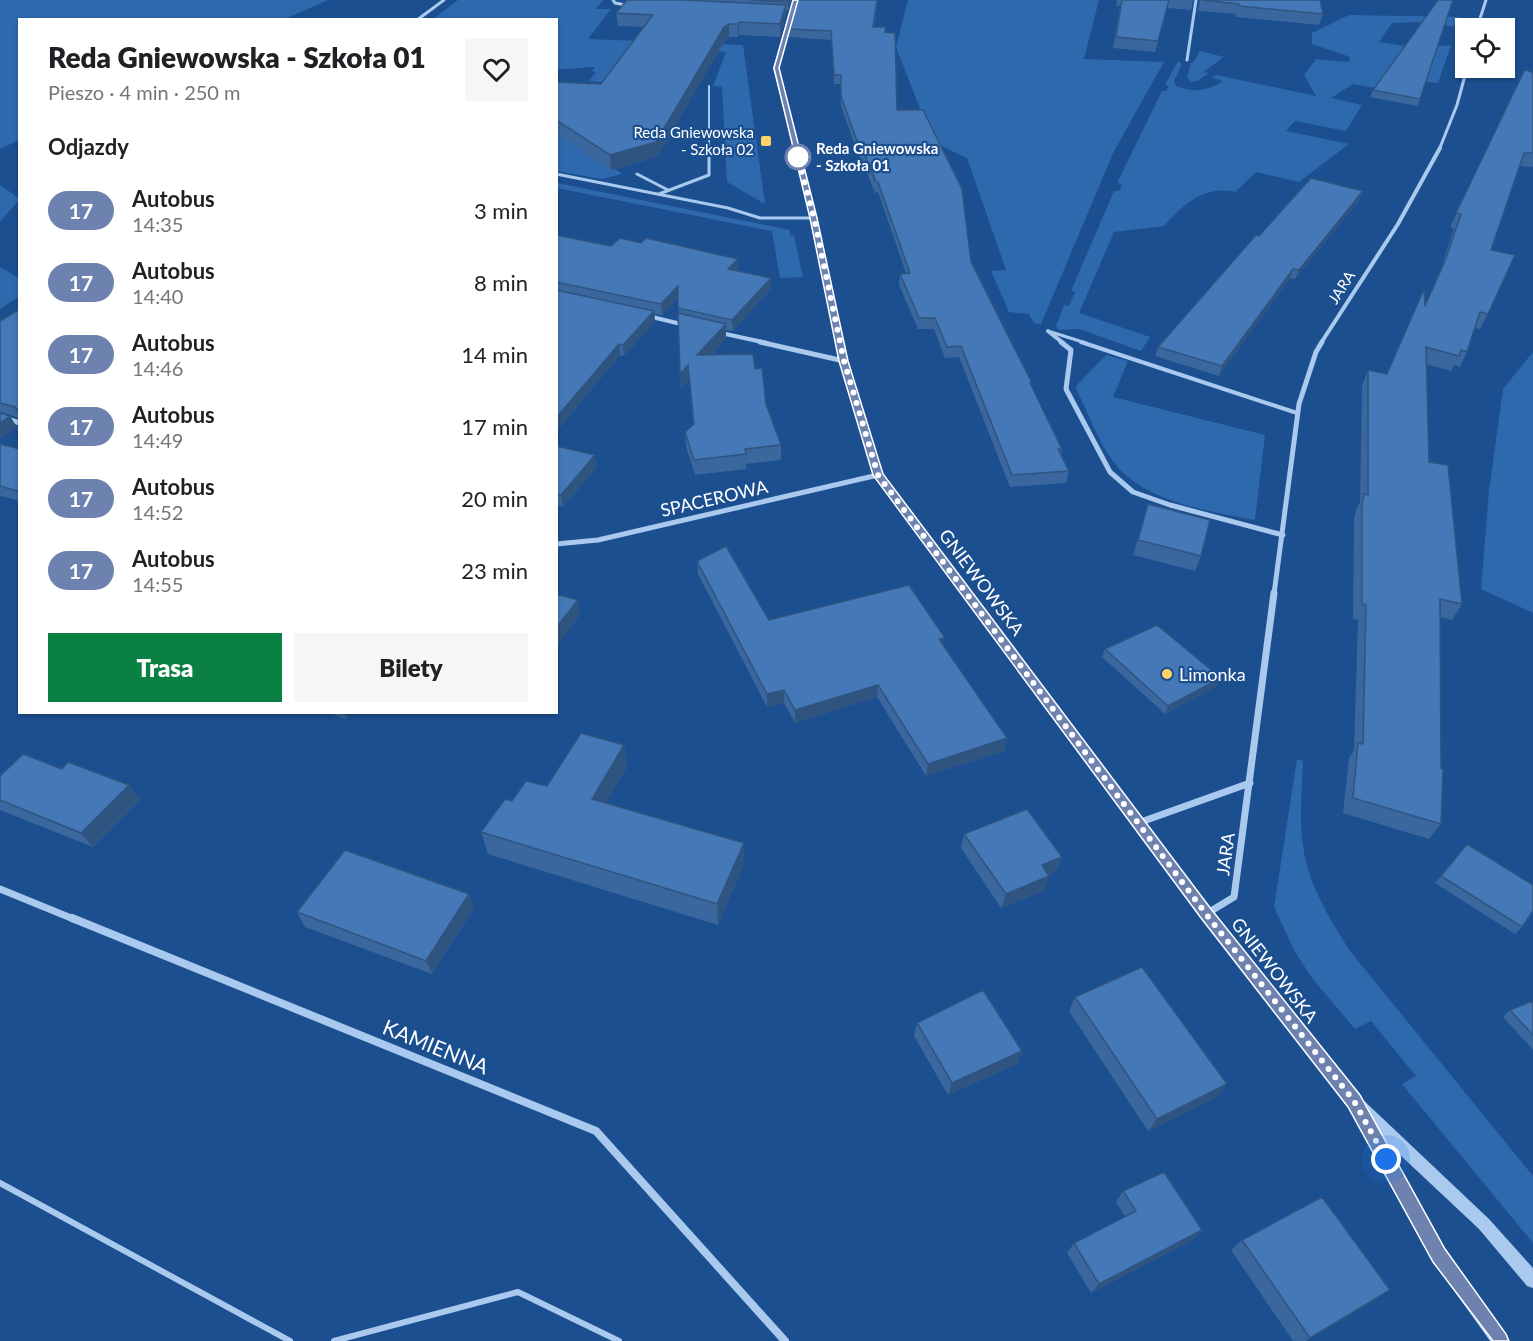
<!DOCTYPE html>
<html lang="pl">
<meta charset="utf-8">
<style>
body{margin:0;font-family:Lato,sans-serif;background:#f6f6f6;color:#202124;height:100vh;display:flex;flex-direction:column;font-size:22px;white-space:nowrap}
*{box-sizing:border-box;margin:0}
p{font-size:20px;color:#757577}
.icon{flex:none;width:33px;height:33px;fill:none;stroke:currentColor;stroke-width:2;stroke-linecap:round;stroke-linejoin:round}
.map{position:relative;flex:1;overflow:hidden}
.details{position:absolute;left:18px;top:18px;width:540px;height:696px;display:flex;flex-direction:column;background:#fff;border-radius:0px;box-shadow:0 2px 4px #0004}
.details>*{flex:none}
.badge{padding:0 12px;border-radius:20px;font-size:21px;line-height:39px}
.controls{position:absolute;left:1455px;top:18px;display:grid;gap:12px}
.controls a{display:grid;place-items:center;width:60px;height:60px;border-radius:0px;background:#fff;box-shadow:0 2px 4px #0004;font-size:30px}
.you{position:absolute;width:30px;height:30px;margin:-15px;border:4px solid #fff;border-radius:50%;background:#1a73e8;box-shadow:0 0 0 9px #1a73e833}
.map>.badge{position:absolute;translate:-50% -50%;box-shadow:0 0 0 3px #fff}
h2{padding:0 30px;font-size:22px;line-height:54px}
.round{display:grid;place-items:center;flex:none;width:63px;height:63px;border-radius:0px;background:#f6f6f6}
.headline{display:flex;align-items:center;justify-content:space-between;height:102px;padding:0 30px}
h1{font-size:28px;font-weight:800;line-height:45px}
.cta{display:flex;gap:12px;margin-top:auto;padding:12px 30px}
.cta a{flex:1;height:69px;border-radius:0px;background:#0b8043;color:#fff;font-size:24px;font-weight:800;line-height:69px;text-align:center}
.cta a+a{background:#f6f6f6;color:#202124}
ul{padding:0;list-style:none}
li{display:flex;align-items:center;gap:18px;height:72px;padding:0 30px}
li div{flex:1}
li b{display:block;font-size:22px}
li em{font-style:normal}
li .badge{min-width:66px;font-weight:700;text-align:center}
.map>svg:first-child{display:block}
</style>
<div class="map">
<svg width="1533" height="1341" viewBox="0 0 1533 1341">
<rect width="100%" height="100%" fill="#1b4f8f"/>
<!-- green -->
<path fill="#2e69ad" d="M0 0H328L285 19 20 20 19 140 0 149Z
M458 0H603L596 9H611L588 39 743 45 765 204 727 182 722 87 713 86 726 52 639 48 608 83 589 81 596 72 592 71 595 67C581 67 570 70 557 69L556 20H432Z
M908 0H1099L1084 59 1164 62 1114 151 1041 324 1034 323 1029 314 1009 312 991 271 1006 270 967 158 933 142 896 47Z
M1350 15 1460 17 1457 27 1417 22 1392 23 1379 42 1420 48 1451 45 1438 83 1415 81 1376 88 1353 84 1331 98 1362 105 1346 131 1295 121 1286 131 1349 144 1299 182 1256 172 1235 192C1204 185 1184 204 1164 226L1114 232 1079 313 1150 337 1141 351 1079 329 1059 330 1056 326 1064 305 1069 306 1075 292 1071 291 1114 191H1119L1122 184 1117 183 1162 91H1166L1169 86 1165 85 1178 61 1182 64 1174 81 1176 86C1192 93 1209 91 1223 81L1213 78 1216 75 1316 96 1304 75 1316 59 1349 62 1350 57 1312 44V33C1326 27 1336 20 1350 15Z
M1200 51 1224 57 1203 72 1209 73 1197 81 1191 82 1187 78 1191 63H1193Z
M556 123 615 169 622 174 602 179 557 171Z
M557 183 790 230V235L794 236 803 277 780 278 772 231 557 188Z
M0 185 20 199 0 222Z
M0 267 19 278 20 296 0 309Z
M1533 352V613L1481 589 1489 491 1503 389Z
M1106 355 1128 361 1113 397 1265 435 1255 520C1208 511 1142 502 1112 460 1097 439 1088 412 1076 389L1077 385Z
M1297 759 1303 761C1302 789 1299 817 1303 845 1307 883 1330 919 1350 951L1533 1176V1243L1402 1084 1416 1076 1371 1021 1355 1029 1312 978 1295 952 1274 907Z"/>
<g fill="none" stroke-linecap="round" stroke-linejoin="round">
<!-- service-far3 -->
<path stroke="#a9c9ee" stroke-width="2" d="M709 86V150"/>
<!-- service-far2 -->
<path stroke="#a9c9ee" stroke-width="3" d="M556 174 728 208 760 218H814
M637 174 668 190
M659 194 709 175V148
M1051 332 1086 343"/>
<!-- service-far1 -->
<path stroke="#a9c9ee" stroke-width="4" d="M1081 342 1297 413"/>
<!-- service -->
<path stroke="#a9c9ee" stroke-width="6" d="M0 1183 290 1341
M334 1341 518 1292 619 1341"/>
<!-- minor-far4 -->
<path stroke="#a9c9ee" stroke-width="3" d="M613 0 615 3 631 6
M417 20 444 0
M1477 28 1486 0
M1187 60 1196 0
M1439 150 1457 105 1467 68"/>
<!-- minor-far3 -->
<path stroke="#a9c9ee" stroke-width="4" d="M648 316 685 325
M1048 331 1063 343
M721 333 767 343
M1321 343 1398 224 1440 148"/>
<!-- minor-far2 -->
<path stroke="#a9c9ee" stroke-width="5" d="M760 342 844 361
M1061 342 1071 350 1066 389 1110 472 1133 492 1170 505 1283 535
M0 417 20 423
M556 544 598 540 878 475
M1274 594 1299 404 1316 352 1322 342"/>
<!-- minor-far1 -->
<path stroke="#a9c9ee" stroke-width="7" d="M1138 823 1250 783
M0 889 76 920
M1206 914 1234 897 1274 593"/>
<!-- minor -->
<path stroke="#a9c9ee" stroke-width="8" d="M72 918 596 1131 785 1341"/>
<!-- tertiary -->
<path fill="#a9c9ee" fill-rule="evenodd" d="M793 0H797L779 68 817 218 848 361 882 475 1210 910 1359 1096 1489 1219 1533 1268V1288L1527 1286 1479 1229 1382 1138 1445 1249 1506 1335 1508 1341H1490L1433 1261 1355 1117 1353 1110 1202 918 874 475 840 361 811 218 773 68Z"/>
</g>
<!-- wall -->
<path fill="#3a679d" d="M627 0H791L788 10H786L785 18 780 37 739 35 738 37H729L725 40 657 157 611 170 556 134V82L601 84 644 27 618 26 616 13Z
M797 0H878L874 27 886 32 897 110 1032 383 1031 385 1062 449 1061 454 1069 471 1066 483 1010 487 959 357 945 358 934 329H918L899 285 900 274 906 273 878 192 875 193 864 165H862L841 106 840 84H834L831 40 789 37 790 29Z
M1117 0H1193L1191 10 1167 8 1155 52 1113 48 1120 6H1116Z
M1200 0H1320L1323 14 1319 25 1236 17V14L1198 11Z
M1525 69 1533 73V167L1519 166 1491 250 1488 314 1480 329 1475 328 1467 352 1460 367 1454 365 1451 371 1426 364 1429 462 1462 604 1452 620 1440 617 1441 824 1429 839 1343 813 1349 758 1354 750 1358 620 1353 619 1354 520 1356 510 1360 502 1362 385 1368 370 1386 374 1425 306 1439 275 1454 228 1450 227Z
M1373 90 1420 99 1418 106 1370 97Z
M1360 199 1295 279 1290 278 1219 376 1155 356 1158 347 1259 236Z
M556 235 611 246 641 243 738 259V270L737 271 771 278V289L733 331 726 330V338L712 355 755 369 766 404 781 445V460L746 464V469L695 475 686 447 685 432 693 425 689 380 681 389 678 297 662 315 654 314 655 322 624 356 620 355 556 432Z
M20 309V418L1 412 0 413 17 427 0 439V321Z
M0 444 20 449V501L1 496H0Z
M556 446 597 467 563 507 556 505Z
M1148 504 1201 556 1195 571 1133 555Z
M697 561 769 620 943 646 1007 738 1004 751 926 776 877 697 795 723 784 703 767 707 698 574Z
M1105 649 1221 678 1217 686 1165 714 1102 657Z
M327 712H351L346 719Z
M624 745 627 767 606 803 744 843V864L718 925 488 854 481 832 512 801 547 786Z
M62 769 129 785 140 800 93 847 0 810V776Z
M964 834 1062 857 1056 871 1048 875 1049 876 1044 891 1001 908 961 848Z
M1467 844 1522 927 1515 934 1435 883Z
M474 908 432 974 305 927 297 912Z
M1075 997 1227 1084 1218 1096 1148 1131 1069 1011Z
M1533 1001V1050L1503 1017 1510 1010Z
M917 1023 1022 1051 1017 1064 948 1095 914 1036Z
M1123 1191 1202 1230 1192 1240 1091 1293 1067 1253 1074 1243 1125 1217 1116 1202Z
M1242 1240 1376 1300 1306 1341H1293L1231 1250Z"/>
<!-- shaded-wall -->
<path fill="#305480" d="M788 0H791L788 10Z
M786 5 785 18 780 37V24Z
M739 22V35L738 37V24Z
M729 24V37L725 40 657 157 611 170 610 155 724 27Z
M1363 191 1360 199 1295 279 1299 270Z
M738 259V270L729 280 728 269Z
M1293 269 1290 278 1219 376 1222 366Z
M771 278V289L733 331 732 320Z
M678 286V297L662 315 661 304Z
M654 311 655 322 624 356 623 345Z
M726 324V338L698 370 697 355Z
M619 344 620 355 556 432V418Z
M688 365 689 380 681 389 680 374Z
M10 416 17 427 0 439V423Z
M595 455 597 467 563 507 561 495Z
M578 600 580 615 556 648V628Z
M945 638 943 650 939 639Z
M1221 678 1217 686 1165 714 1168 706Z
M878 685 877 697 795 723V710Z
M784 690V703L767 707V694Z
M343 712H351L346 719Z
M1007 738 1004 751 926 776 928 764Z
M624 745 627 767 596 821 592 799Z
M129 785 140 800 93 847 81 833Z
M744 843V864L718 925 717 904Z
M1062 857 1056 871 1037 879 1042 865Z
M1049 876 1044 891 1001 908 1006 894Z
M469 894 474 908 432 974 426 961Z
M1022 1051 1017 1064 948 1095 952 1083Z
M1227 1084 1218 1096 1148 1131 1157 1119Z
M1202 1230 1192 1240 1091 1293 1099 1284Z
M1390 1290 1376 1300 1306 1341Z"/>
<!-- building -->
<path fill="#4478b7" stroke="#305480" stroke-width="1.5" d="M627 0H685L786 5 780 24 739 22 738 24H729L724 27 656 142 610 155 556 120V82L601 84 653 15 616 13Z
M750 0H788V2Z
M797 0H877L873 27H886L885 32 895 33 897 110H923L962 189 971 262 1032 383H1030L1062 449H1058L1069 471 1012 475 961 346 947 347 935 318H919L900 274 910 273 878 182H876L865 155H862L841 96V75H834L831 31 790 29Z
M1122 0H1169L1158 41 1116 37Z
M1201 0H1320L1323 14 1239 6V4Z
M1438 0H1453L1420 99 1373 90Z
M1525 69 1533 73V153H1524L1491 250 1515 255 1488 314 1480 312 1467 352 1461 350 1459 356 1426 347 1429 462 1448 465 1462 604 1440 599 1441 768 1443 769 1441 824 1353 798 1358 743 1363 744 1366 605 1362 604V505L1364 494 1368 495V370L1387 374 1424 289 1425 306 1445 261 1461 214 1456 213Z
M1311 178 1363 191 1299 270 1293 269 1222 366 1158 347 1256 235 1259 236Z
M556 235 611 246 620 238 641 243 646 238 738 259 728 269 771 278 732 320 678 308V286L661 304 556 282Z
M556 290 654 311 623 345 619 344 556 418Z
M20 309V410L18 411 15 407 0 403V321Z
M678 313 726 324 697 355 753 354 755 369 762 368 766 404 781 445 745 449 746 454 694 460 685 432 694 424 688 365 680 374Z
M0 413 10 416 0 423Z
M0 444 20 449V492L0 486Z
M556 446 595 455 561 495 556 494Z
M1148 504 1210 520 1201 556 1138 540Z
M726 546 769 620 909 585 945 638 939 639 1007 738 928 764 878 685 795 710 784 690 767 694 697 561Z
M556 594 578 600 556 628Z
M1157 625 1221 678 1168 706 1105 649Z
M581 733 624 745 592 799 744 843 717 904 481 832 505 799 512 801 526 781 547 786Z
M23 754 62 769 68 762 129 785 81 833 0 800V776Z
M1027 809 1062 857 1042 865 1049 876 1006 894 964 834Z
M1467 844 1533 885V911L1522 927 1441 876Z
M345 850 469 894 426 961 297 912Z
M1142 967 1227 1084 1157 1119 1075 997Z
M983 990 1022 1051 952 1083 917 1023Z
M1533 1001V1035L1510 1010Z
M1164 1172 1202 1230 1099 1284 1074 1243 1136 1211 1123 1191Z
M1322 1197 1390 1290 1310 1338 1242 1240Z"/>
<!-- line -->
<path fill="#6d82af" stroke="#fff" stroke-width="1.5" d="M793 0H798L779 68 817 218 848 361 883 474 1211 909 1360 1095 1445 1249 1506 1334 1509 1341H1493L1433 1262 1348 1107 1201 918 873 475 839 361 810 218 774 68Z"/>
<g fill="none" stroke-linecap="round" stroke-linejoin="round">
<!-- walk -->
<path stroke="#fff" stroke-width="6" stroke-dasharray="0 10.8" d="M798 157 797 154 814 218 844 361 878 475 1206 914 1354 1101 1386 1159"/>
</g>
<!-- markers -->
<g fill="#ffd166" stroke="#1b4f8f" stroke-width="2">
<rect x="760" y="135" width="12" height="12" rx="3"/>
<circle cx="1167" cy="674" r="6"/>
</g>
<circle fill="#fff" stroke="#6d82af" stroke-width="3" cx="798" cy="157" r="12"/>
<g text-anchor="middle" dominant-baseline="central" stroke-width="4.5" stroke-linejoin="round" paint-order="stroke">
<!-- far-poi labels -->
<g font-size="15" fill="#fff" stroke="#1b4f8f" text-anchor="end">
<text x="754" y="132">Reda Gniewowska<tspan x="754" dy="17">- Szkoła 02</tspan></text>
</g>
<!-- far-stop labels -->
<g font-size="15" font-weight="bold" fill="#fff" stroke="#1b4f8f" text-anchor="start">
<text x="816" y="148">Reda Gniewowska<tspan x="816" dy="17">- Szkoła 01</tspan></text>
</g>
<!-- far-street labels -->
<g font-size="15" fill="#fff" stroke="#1b4f8f">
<text transform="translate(1341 287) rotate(-57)">JARA</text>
</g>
<!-- street labels -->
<g font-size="18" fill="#fff" stroke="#1b4f8f">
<text transform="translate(714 498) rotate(-13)">SPACEROWA</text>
<text transform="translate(982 582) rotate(53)">GNIEWOWSKA</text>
<text transform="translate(1225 854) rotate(-82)">JARA</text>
<text transform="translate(1275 970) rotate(52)">GNIEWOWSKA</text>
</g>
<!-- poi labels -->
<g font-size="18" fill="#fff" stroke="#1b4f8f" text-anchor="start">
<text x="1179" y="674">Limonka</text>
</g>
<!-- near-street labels -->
<g font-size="21" fill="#fff" stroke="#1b4f8f">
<text transform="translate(436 1046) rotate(22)">KAMIENNA</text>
</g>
</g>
</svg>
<div class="controls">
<a><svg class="icon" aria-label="locate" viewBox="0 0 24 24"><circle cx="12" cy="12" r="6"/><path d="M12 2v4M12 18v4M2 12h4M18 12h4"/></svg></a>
</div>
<div class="you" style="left:1386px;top:1159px"></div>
<section class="details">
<div class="headline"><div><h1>Reda Gniewowska - Szkoła 01</h1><p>Pieszo · 4 min · 250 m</p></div><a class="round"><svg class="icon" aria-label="heart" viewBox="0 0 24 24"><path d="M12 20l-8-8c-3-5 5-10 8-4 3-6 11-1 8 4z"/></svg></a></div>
<h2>Odjazdy</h2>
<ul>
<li><span class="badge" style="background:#6d82af;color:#fff">17</span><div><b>Autobus</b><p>14:35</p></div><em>3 min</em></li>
<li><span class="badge" style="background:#6d82af;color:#fff">17</span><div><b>Autobus</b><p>14:40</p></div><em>8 min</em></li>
<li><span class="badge" style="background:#6d82af;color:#fff">17</span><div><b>Autobus</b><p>14:46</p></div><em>14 min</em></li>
<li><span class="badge" style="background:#6d82af;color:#fff">17</span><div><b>Autobus</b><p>14:49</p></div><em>17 min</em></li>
<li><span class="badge" style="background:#6d82af;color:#fff">17</span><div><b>Autobus</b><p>14:52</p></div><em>20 min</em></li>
<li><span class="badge" style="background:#6d82af;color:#fff">17</span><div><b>Autobus</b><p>14:55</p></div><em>23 min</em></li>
</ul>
<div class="cta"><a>Trasa</a><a>Bilety</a></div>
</section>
</div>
